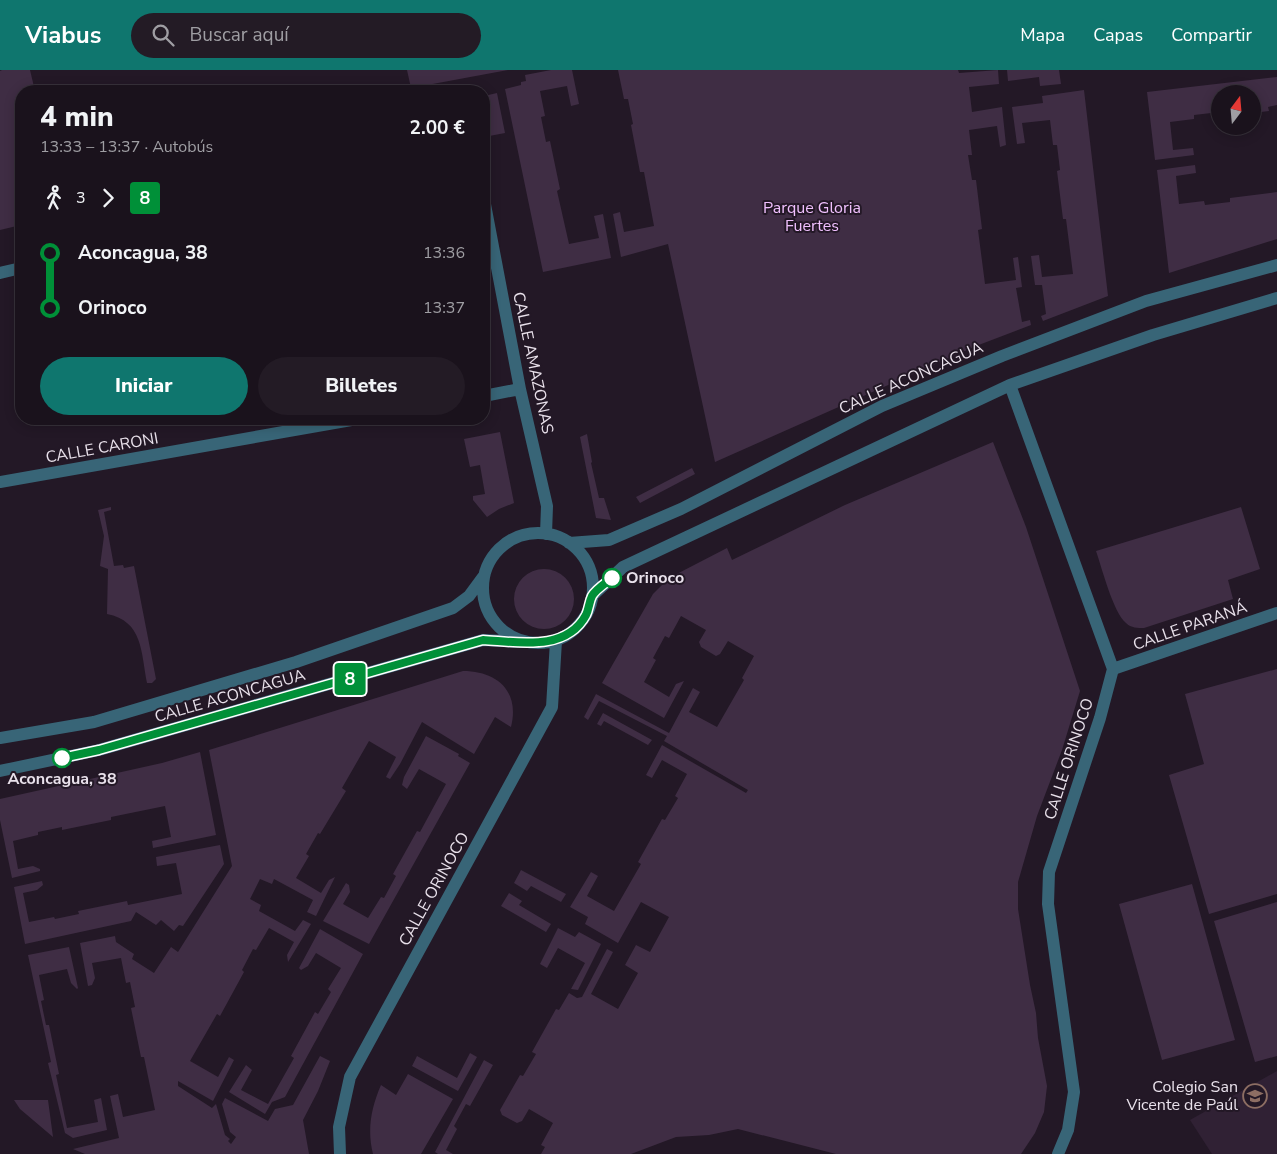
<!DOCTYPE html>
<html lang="es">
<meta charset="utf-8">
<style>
body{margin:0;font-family:"Nunito Sans",sans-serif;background:#231b25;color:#f1f3f6;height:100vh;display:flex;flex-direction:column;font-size:19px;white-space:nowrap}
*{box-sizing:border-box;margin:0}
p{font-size:16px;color:#9f9ea3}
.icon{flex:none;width:28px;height:28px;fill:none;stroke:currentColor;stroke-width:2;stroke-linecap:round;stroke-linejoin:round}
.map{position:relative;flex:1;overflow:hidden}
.side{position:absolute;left:15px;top:15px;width:475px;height:340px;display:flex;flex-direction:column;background:#1a121c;border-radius:20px;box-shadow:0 2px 12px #0003,0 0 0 1px #38323b}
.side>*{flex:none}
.badge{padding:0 10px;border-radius:4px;font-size:18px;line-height:32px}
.needle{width:32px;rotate:16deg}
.fabs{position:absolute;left:1211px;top:15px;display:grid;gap:10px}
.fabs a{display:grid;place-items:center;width:50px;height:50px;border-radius:50%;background:#1a121c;box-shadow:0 2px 12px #0003,0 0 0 1px #38323b;font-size:25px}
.map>.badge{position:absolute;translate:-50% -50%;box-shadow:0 0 0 2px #fff}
.legs{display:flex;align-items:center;gap:8px;height:55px;padding:0 25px;font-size:16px}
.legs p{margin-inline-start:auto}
.overview{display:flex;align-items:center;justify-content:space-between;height:85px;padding:0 25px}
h1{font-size:28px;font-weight:800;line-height:38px}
.primary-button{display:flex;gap:10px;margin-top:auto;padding:10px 25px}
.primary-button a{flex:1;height:58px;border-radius:30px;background:#0f766e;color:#fff;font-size:20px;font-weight:800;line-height:58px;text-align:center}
.primary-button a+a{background:#231b25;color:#f1f3f6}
ul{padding:0 25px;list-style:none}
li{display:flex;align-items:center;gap:18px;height:55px;font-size:19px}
li i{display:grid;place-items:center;width:8px;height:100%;margin:0 6px;background:currentColor}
li i::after{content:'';width:12px;height:12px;margin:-6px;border:4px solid;border-radius:50%;background:#1a121c}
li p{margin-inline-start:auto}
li:first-child i{background:linear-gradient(#0000 50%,currentColor 0)}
li:last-child i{background:linear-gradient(currentColor 50%,#0000 0)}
header{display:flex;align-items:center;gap:30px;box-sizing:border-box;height:70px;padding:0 25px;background:#0f766e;color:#fff}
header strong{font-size:24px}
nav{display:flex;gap:28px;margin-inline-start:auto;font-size:18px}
.search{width:350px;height:45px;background:#231b25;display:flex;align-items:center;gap:12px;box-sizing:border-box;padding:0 18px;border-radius:28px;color:#9f9ea3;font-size:19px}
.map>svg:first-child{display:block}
</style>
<header>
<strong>Viabus</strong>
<div class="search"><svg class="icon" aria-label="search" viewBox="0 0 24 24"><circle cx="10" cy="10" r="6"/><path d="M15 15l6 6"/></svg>Buscar aquí</div>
<nav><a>Mapa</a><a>Capas</a><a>Compartir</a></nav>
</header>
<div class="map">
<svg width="1277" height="1084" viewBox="0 0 1277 1084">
<rect width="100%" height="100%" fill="#231826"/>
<!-- built -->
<path fill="#302134" d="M1277 1001V1084H1212L1190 1050Z"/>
<!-- green -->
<path fill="#3f2d44" d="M2 0H30L35 21H21V155L0 160V1Z
M407 0H508L411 18Z
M551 0H572L579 34 571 36 567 16 540 21 545 46 541 47 546 72 550 71 560 119 557 121 569 174 599 168 594 146 603 144 611 188 543 202 505 19 521 15V12L526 11 525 5Z
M618 0H958L959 3 998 0 999 14 969 17 972 42 1002 37 1006 75 1000 77 997 56 969 60 972 85H968L972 110H976L982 159 978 160 985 214 1016 210 1013 188 1018 187 1022 217 1016 218 1022 252 1030 250 1031 255 976 276 715 392 668 174 621 187 613 144 620 142 624 162 654 156 644 102H640L631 55 633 54 628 29H624Z
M1007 0H1059L1061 14 1040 16 1039 7 1008 11Z
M1277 7V35L1268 37 1269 41 1253 43 1252 24H1220V44V42L1194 45V49L1170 52 1173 80 1193 78 1194 85 1155 90 1147 22Z
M1084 20 1108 226 1043 251 1041 246 1046 244 1042 215H1035L1031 186 1039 185 1042 207 1073 204 1066 149H1063L1057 101 1060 100 1057 75H1053L1050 50 1022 53 1025 73 1017 74 1012 37 1043 33 1042 26Z
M497 23 505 63 484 67V26Z
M1195 95 1196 103 1176 106 1179 134 1204 131 1205 135 1230 132V128L1277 122V169L1169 203 1157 100Z
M500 362 514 433 499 439 487 447 473 430V426L485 424 480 395 470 397 464 369Z
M587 364 592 392 591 393 599 428H604L611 450 596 448 580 367Z
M993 372 1026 457 1080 621 1062 680 1037 746 1018 812V839L1030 915 1036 943 1038 968 1047 1016 1044 1042 1035 1063 1021 1084H836L738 1059 709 1065 676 1067 631 1084H541L545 1077 541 1075 553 1053 529 1039 522 1051 517 1053 502 1045 500 1040 520 1005 523 1006 536 984 532 982 556 939 559 940 569 923 577 928 582 927 607 879 613 882 591 924 618 939 638 903 625 895 636 875 650 882 669 847 641 832 618 873 585 854 588 847 570 837 591 802 598 806 587 826 614 841 641 794 638 792 662 749 665 750 678 728 675 726 687 704 662 690 652 708 646 705 662 675 746 723 748 720 664 671 667 666 599 631 588 650 584 647 596 624 669 663 693 618 700 622 689 642 717 657 744 610 742 608 754 586 728 571 720 584 716 586 701 577 699 572 706 560 681 546 669 568 665 566 653 588 656 590 644 612 669 627 676 614 684 611 664 648 602 613 653 524 669 508 727 478 732 490 845 435Z
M692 398 695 404 640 433 636 427Z
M111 437V440L104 442 114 496 123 495 124 498 134 496 156 609 152 613H147C141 582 143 551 107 544L108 499 100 496 104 466 98 440Z
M1241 437 1260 499 1228 510 1233 529 1144 558C1138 558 1131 558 1126 553 1113 542 1102 498 1096 481Z
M514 529a30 30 0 1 1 60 0a30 30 0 1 1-60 0Z
M1277 599V824L1209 844 1169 705 1204 694 1185 624Z
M463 601C497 601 520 621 511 657L495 647 474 684 422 652 400 694 390 709 386 707 396 687 369 671 342 718 346 721 320 764 318 763 306 784 309 786 296 808 321 823 329 810 335 807 316 846 307 842 313 830 274 809 272 814 260 809 250 829 261 835 259 841 295 861 303 850 311 854 288 892 287 885 294 872 269 858 256 880 253 879 242 900 244 902 220 946 217 944 190 991 218 1007 229 987 234 990 213 1031 178 1011V1016L212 1038 216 1034 225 1065 230 1069 228 1071 231 1074 236 1067 230 1062 222 1034 225 1028 268 1051 275 1039 293 1035 320 986 330 991 318 1021 303 1050 309 1084H85L73 1079 119 1068 110 1026 118 1024 123 1047 155 1040 144 987H141L131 938 135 937 130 912 126 913 121 888 92 893 95 908 92 915 88 916 80 873 115 866 116 872 134 884 132 889 154 903 171 877 178 882 232 796 209 680Z
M603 643 652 670 648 675 604 651 601 656 597 654Z
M426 666 459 684 458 686 470 693 369 874 323 851 346 813 349 815 350 822 343 834 368 848 381 827 384 828 396 806 393 804 417 761 420 762 446 714 419 699 407 719 402 715 404 707Z
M200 682 216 765 153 778 152 771 171 767 165 736 111 747V750L62 760V757L38 762V765L13 771 18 799 33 796 40 799V801L12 808 0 750V729L162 693Z
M220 775 224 794 183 856 179 855 174 861 161 850 156 855 136 842 131 851 25 874 14 817 42 811 43 815 37 820 23 823 29 852 54 847 55 849 79 844 78 841 127 831 128 835 182 824 176 793 157 796 156 787Z
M521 800 566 824 561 832 531 816 527 821 514 813Z
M1192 814 1235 970 1162 990 1119 834Z
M509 823 522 831 519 835 551 854 546 862 501 836Z
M1277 832V986L1255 992 1214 851Z
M558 858 575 867 579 862 601 874 578 920 571 919 585 893 558 878 547 898 540 894Z
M320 859 363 884 285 1027 272 1032 265 1044 229 1022 246 995 252 1000 241 1020 268 1034 294 988 291 986 315 942 318 944 331 922 328 919 341 898 316 883 308 896 301 900 299 898Z
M69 877 78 918 77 919 71 913 67 899 39 905 44 930 41 931 46 955H49L59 1004 56 1005 67 1058 98 1052 94 1030 101 1028 107 1060 73 1068 65 1063 48 993 51 992 28 885Z
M470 983 477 987 458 1021 412 996 417 986 457 1008Z
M484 990 493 995 470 1036 466 1034 454 1056 457 1059 446 1080 453 1084H438L435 1082Z
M408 1004 453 1029 421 1084H373C367 1060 371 1038 381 1015L396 1025Z
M14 1030H48L53 1067 20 1039Z"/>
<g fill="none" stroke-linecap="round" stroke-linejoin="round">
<!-- street -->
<path stroke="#386577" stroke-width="12" d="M484 129 520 319 547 436 546 464
M0 203 21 198
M1010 315 1113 599 1100 648 1049 802 1048 834 1074 1022 1068 1060 1058 1084
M484 326 520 319
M0 412 357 349
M483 518a55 55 0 1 1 110 0a55 55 0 1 1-110 0Z
M569 473 609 470 681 439 882 336 1002 286 1146 231 1277 195
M592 526 623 497 1010 315 1153 265 1277 228
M1113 599 1277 543
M0 668 94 652 296 592 453 538 469 526 483 507
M0 701 99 680 483 570 526 572
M340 1084 339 1057 350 1007 552 637 556 571"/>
</g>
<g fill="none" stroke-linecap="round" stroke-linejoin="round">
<!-- line-1 casing -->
<g stroke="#fff" stroke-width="11">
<path id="line-1" d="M62 688 99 680 483 570C518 572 566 582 586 545 589 539 589 532 592 526 596 519 606 513 612 508"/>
</g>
<!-- line-1 -->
<use href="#line-1" stroke="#009038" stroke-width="8"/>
</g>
<!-- icons -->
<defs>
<g id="school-ring" transform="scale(1.25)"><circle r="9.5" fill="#231826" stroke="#8d6e63" stroke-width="1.5"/><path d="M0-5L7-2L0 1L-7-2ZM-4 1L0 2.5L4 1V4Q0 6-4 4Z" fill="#8d6e63"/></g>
</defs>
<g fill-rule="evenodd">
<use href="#school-ring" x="1255" y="1026"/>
</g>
<!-- markers -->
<g fill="#fff" stroke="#009038" stroke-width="2.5">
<circle cx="612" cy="508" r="9"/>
<circle cx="62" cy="688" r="9"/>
</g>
<g text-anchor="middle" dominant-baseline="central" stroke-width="4" stroke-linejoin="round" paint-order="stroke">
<!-- park labels -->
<g font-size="16" fill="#f0c0fe" stroke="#231826">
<text x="812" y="138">Parque Gloria<tspan x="812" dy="18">Fuertes</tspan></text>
</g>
<!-- street labels -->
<g font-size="16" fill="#e9e1eb" stroke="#231826">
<text transform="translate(533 293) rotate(78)">CALLE AMAZONAS</text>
<text transform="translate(911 308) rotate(-24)">CALLE ACONCAGUA</text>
<text transform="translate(102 378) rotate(-10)">CALLE CARONI</text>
<text transform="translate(1190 556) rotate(-19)">CALLE PARANÁ</text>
<text transform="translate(230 626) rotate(-16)">CALLE ACONCAGUA</text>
<text transform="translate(1069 689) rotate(-72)">CALLE ORINOCO</text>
<text transform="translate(434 819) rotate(-61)">CALLE ORINOCO</text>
</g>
<!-- stop labels -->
<g font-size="16" font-weight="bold" fill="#e9e1eb" stroke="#231826" text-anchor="start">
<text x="626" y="508">Orinoco</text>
<text x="62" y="709" text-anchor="middle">Aconcagua, 38</text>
</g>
<!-- poi labels -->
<g font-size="16" fill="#e9e1eb" stroke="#231826" text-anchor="end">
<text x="1238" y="1017">Colegio San<tspan x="1238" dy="18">Vicente de Paúl</tspan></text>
</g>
</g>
</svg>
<div class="fabs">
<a><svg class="needle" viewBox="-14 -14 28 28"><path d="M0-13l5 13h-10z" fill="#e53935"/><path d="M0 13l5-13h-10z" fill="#9f9ea3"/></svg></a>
</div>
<b class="badge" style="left:350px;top:609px;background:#009038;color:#fff">8</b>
<section class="side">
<div class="overview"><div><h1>4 min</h1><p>13:33 – 13:37 · Autobús</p></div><b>2.00 €</b></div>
<div class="legs"><svg class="icon" aria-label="walk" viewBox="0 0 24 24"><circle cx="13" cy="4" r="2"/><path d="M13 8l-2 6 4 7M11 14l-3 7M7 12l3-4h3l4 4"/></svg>3<svg class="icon" aria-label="forward" viewBox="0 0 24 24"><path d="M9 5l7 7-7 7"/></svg><b class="badge" style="background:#009038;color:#fff">8</b></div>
<ul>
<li><i style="color:#009038"></i><b>Aconcagua, 38</b><p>13:36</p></li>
<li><i style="color:#009038"></i><b>Orinoco</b><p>13:37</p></li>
</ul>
<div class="primary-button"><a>Iniciar</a><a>Billetes</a></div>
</section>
</div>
